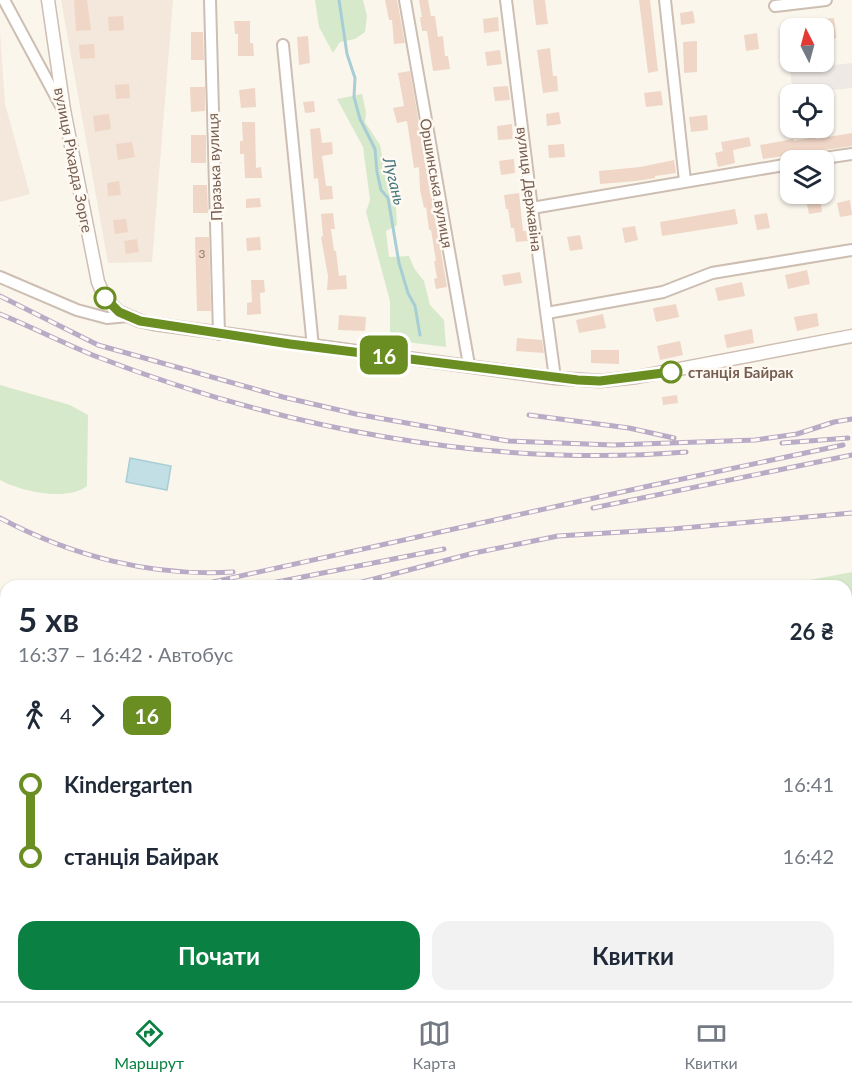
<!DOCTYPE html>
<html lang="uk">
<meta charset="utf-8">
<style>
body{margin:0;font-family:Lato,sans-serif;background:#f2f2f3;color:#1f2937;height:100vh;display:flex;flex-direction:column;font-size:22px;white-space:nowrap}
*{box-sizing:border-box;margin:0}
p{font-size:20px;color:#747a83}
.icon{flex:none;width:33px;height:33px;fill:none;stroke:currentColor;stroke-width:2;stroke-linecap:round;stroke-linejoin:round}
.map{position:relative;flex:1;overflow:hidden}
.panel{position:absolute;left:0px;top:580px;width:852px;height:422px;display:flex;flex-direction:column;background:#fff;border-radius:18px 18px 0 0;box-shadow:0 2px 4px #0004}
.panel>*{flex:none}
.badge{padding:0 12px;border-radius:9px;font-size:21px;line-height:39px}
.needle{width:39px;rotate:354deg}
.tools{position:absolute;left:780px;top:18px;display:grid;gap:12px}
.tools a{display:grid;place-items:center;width:54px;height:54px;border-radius:12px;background:#fff;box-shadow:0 2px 4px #0004;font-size:30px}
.map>.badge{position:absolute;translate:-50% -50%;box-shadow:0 0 0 3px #fff}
.legs{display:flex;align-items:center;gap:9px;height:66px;padding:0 18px;font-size:20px}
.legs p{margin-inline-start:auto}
.headline{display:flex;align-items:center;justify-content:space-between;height:102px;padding:0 18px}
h1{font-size:33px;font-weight:700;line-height:45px}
.primary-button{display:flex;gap:12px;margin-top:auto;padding:12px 18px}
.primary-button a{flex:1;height:69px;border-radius:18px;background:#0b8043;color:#fff;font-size:24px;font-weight:700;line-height:69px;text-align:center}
.primary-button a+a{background:#f2f2f3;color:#1f2937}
ul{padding:0 18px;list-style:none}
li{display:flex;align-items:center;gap:21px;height:72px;font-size:22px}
li i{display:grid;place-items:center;width:9px;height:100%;margin:0 8px;background:currentColor}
li i::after{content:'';width:15px;height:15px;margin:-8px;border:4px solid;border-radius:50%;background:#fff}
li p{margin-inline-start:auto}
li:first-child i{background:linear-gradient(#0000 50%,currentColor 0)}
li:last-child i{background:linear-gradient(currentColor 50%,#0000 0)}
.tab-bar{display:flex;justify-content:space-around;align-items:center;height:84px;border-top:2px solid #e0e1e3;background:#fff;font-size:16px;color:#747a83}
.tab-bar a{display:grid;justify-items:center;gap:3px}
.tab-bar .selected{color:#0b8043}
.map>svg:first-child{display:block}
</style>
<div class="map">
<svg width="852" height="1001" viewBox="0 0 852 1001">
<rect width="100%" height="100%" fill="#fbf6ec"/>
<!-- residential -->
<path fill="#f3e8db" d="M61 0H173L152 262 108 263Z
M0 32 5 104 30 194 0 202Z
M852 650V1001H244L242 996H846V651Z"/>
<!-- industrial -->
<path fill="#eee9e4" d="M852 63V88L793 94 790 70Z
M0 934 6 936V996H81L79 1001H0Z"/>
<!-- green -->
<path fill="#d7e9cb" d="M315 0H363L367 16 365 32 355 39 340 42 333 53 319 27Z
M362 94 366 112 365 122 380 145 389 192 396 206 397 225 386 231 389 257 409 256 414 268 424 281 430 305 444 320 446 347 390 340V301L366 212 370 200 363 147 337 99Z
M0 385 70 405 88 415 87 486C67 502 20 491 0 480Z
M852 572V619L846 620V586H778Z"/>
<!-- water -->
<path fill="#c1dfe4" stroke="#a8ced5" stroke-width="1.5" d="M130 458 171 466 167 490 126 482Z"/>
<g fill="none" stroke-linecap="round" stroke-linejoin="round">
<!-- stream -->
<path stroke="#a8ced5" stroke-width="3" d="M339 0 347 54 355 78 354 97 360 119 375 149 377 172 381 190 388 198 399 263 408 293 415 306 420 335"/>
</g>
<!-- building -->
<path fill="#efd6c6" d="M74 0H87L91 30 76 31Z
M385 0H397L405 43 394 44 392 20H389Z
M419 0H428L431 16H435L438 37 443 36 445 56H448L450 69 433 71 427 31H422L420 17H422Z
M533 0H545L548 24 536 25Z
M639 0H650L658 71 648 73Z
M693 11 695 23 681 25 680 13Z
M123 16 124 30 109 31 108 17Z
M498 17 499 31 484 33 483 19Z
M834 18 836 38 824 40V28H783L782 23Z
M234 21H250V43H253L254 56H238V34H235Z
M191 32H203L204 60H191Z
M757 33 759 49 746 51 744 35Z
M308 36 310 63 299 65 297 37Z
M697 41V72L684 73 683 42Z
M94 44 95 58 80 59 79 45Z
M550 48 553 76H557L558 91 543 93 537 50Z
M500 50 502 64 487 66 485 52Z
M410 71 447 287 436 289 434 279 437 278 434 261H436L431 230H429L426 207 424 208 420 190 419 167 414 168 407 121 397 123 393 108 404 106 398 73Z
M129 84 130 98 116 99 115 85Z
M508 86 510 100 495 101 493 87Z
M190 87H205V111L191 112Z
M255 88 256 107 241 108 239 90Z
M661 91 663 105 646 107 644 93Z
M314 101 315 112 305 113 303 102Z
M559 112 561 124 547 126 546 114Z
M109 114 111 129 95 132 93 116Z
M707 115 708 130 691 132 689 117Z
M242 122H255L256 168 261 167 262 178H245L244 154H240V141H243Z
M512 124 513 139 498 140 497 126Z
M320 128 322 143 332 142 333 154 322 156 326 186H332L333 199 320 200 318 178 314 179 310 129Z
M852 133V146L763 159 760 145 793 139 794 141 815 137 816 139Z
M191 135H206V163H191Z
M749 137 751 146 733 150 735 163 718 167 715 153 723 151 721 142Z
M132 142 135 157 118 160 116 144Z
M564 144 565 157 549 158 548 145Z
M514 159 515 173 501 175 499 161Z
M674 160 676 173 655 176V178L636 181 600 184 599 171 640 167Z
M119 181 121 195 108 196 107 183Z
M193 185H207L208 213H193Z
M519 193 523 231H526L528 241 516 242 514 228H511L508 209H506L504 195Z
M820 197 822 212 809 214 806 200Z
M260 198 261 207 246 208V199Z
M850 200 852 215 840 217 837 203Z
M735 209 738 224 662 236 660 222Z
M333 213 335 229H331L334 251H336L339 276 346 275 347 289 327 290 328 276 321 237 323 236 321 214Z
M767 213 770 228 757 230 754 215Z
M126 219 128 232 115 234 113 220Z
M635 226 638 240 625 243 622 228Z
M580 235 583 249 570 251 567 237Z
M195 237H209L211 311H197Z
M260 237 261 250 247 251 246 238Z
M137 239 139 252 126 254 124 241Z
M807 270 810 284 788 289 785 275Z
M520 272 522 283 504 286 502 275Z
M251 280H264L265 292 260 293 261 314 247 315V303L252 302Z
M742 282 745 296 718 301 715 288Z
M676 304 679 317 656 322 653 308Z
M817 313 819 326 797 331 794 317Z
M603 314 606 328 579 333 576 320Z
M339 315 366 317 365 331 338 330Z
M752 329 754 343 727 348 724 335Z
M517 338 542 340 544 353 516 351Z
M680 341 683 355 660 360 657 346Z
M591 350H619V364L591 363Z
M677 395 678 403 663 405 662 397Z"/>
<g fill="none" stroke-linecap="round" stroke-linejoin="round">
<!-- minor casing -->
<g stroke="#cdbeb2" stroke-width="14">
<path id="minor" d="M4 0 62 108
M210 0 219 334
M405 0 469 365
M506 0 532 208 555 378
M665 0 685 181
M775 6 826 0
M283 45 313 347
M811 160 852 154
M532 208 790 164
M0 277 77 310 107 318 128 316
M547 313 663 292 712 273 852 250
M846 710 852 709
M846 808 852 806
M846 961 852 960
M230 996 231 1001
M697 1001 716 996"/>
</g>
<!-- tertiary casing -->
<g stroke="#cdbeb2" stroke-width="15">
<path id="tertiary" d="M48 0 64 110 98 282 105 298 119 312 140 321 154 324 555 378 600 381 637 377 852 336"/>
</g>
<!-- minor -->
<use href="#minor" stroke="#fff" stroke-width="10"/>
<!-- tertiary -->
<use href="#tertiary" stroke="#fff" stroke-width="12"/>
<!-- tram -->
<path stroke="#b9aac6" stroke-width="1.5" d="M846 955 852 953
M650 1001 669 996
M675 1001 693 996"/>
<!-- rail casing -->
<g stroke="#b9aac6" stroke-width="5">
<path id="rail" d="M0 296 98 345 283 397 356 414 508 441 613 445 755 440 797 434 834 422 852 419
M0 314C32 327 63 343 95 356 281 428 487 468 686 452
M529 415 629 428 674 438
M782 443 848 438
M593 508 852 455
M0 518C71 556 152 577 233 572
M195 586 649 486 843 445
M257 586 444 549
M347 586 474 553 558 536 672 529 852 513
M0 658 6 655
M0 674 6 671
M0 834 6 825"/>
</g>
<!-- rail -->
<use href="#rail" stroke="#fefaf3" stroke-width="3" stroke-dasharray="9" stroke-linecap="butt"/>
</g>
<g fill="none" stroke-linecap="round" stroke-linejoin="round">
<!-- line-1 casing -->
<g stroke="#fff" stroke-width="14">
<path id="line-1" d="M105 298 119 312 140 321 290 344 578 380 600 381 671 372"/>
</g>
<!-- line-1 -->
<use href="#line-1" stroke="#6b8e23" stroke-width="9"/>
</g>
<!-- markers -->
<g fill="#fff" stroke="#6b8e23" stroke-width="3">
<circle cx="105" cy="298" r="10"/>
<circle cx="671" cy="372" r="10"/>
</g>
<g text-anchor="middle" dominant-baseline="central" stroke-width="5" stroke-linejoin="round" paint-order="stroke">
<!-- number labels -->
<g font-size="12" fill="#947c6e">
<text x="202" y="253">3</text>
</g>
<!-- street labels -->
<g font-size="15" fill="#765e50" stroke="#fefaf3">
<text transform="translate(74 160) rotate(79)">вулиця Ріхарда Зорге</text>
<text transform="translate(214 167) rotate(-92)">Празька вулиця</text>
<text transform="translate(437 183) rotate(80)">Оршинська вулиця</text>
<text transform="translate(530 189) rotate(83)">вулиця Державіна</text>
</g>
<!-- stop labels -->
<g font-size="15" font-weight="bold" fill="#765e50" stroke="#fefaf3" text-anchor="start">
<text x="688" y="372">станція Байрак</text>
</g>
<!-- water labels -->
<g font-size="16" font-style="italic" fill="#47777f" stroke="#fefaf3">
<text transform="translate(395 181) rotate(76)">Лугань</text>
</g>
</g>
</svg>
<div class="tools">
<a><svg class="needle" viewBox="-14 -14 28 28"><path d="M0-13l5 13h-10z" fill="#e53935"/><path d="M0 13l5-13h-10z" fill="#747a83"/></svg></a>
<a><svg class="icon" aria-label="locate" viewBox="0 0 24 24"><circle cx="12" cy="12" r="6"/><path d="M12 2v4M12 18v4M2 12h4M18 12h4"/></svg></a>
<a><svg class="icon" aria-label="layers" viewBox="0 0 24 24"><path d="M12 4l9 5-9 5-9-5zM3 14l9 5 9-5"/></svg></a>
</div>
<b class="badge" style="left:384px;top:355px;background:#6b8e23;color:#fff">16</b>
<section class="panel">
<div class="headline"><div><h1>5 хв</h1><p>16:37 – 16:42 · Автобус</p></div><b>26 ₴</b></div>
<div class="legs"><svg class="icon" aria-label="walk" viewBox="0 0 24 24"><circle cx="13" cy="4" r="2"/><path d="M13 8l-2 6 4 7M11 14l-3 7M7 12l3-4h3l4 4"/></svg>4<svg class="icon" aria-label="forward" viewBox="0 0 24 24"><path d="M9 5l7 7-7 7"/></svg><b class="badge" style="background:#6b8e23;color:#fff">16</b></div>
<ul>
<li><i style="color:#6b8e23"></i><b>Kindergarten</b><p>16:41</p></li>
<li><i style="color:#6b8e23"></i><b>станція Байрак</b><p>16:42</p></li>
</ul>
<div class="primary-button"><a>Почати</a><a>Квитки</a></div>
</section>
</div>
<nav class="tab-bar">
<a class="selected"><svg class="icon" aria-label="directions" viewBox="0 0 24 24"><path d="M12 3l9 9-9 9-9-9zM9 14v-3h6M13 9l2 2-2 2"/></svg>Маршрут</a>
<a><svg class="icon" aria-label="map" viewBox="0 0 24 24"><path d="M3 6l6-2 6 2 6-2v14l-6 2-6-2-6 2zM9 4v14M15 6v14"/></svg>Карта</a>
<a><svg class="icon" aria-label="tickets" viewBox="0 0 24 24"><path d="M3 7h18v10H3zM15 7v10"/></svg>Квитки</a>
</nav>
